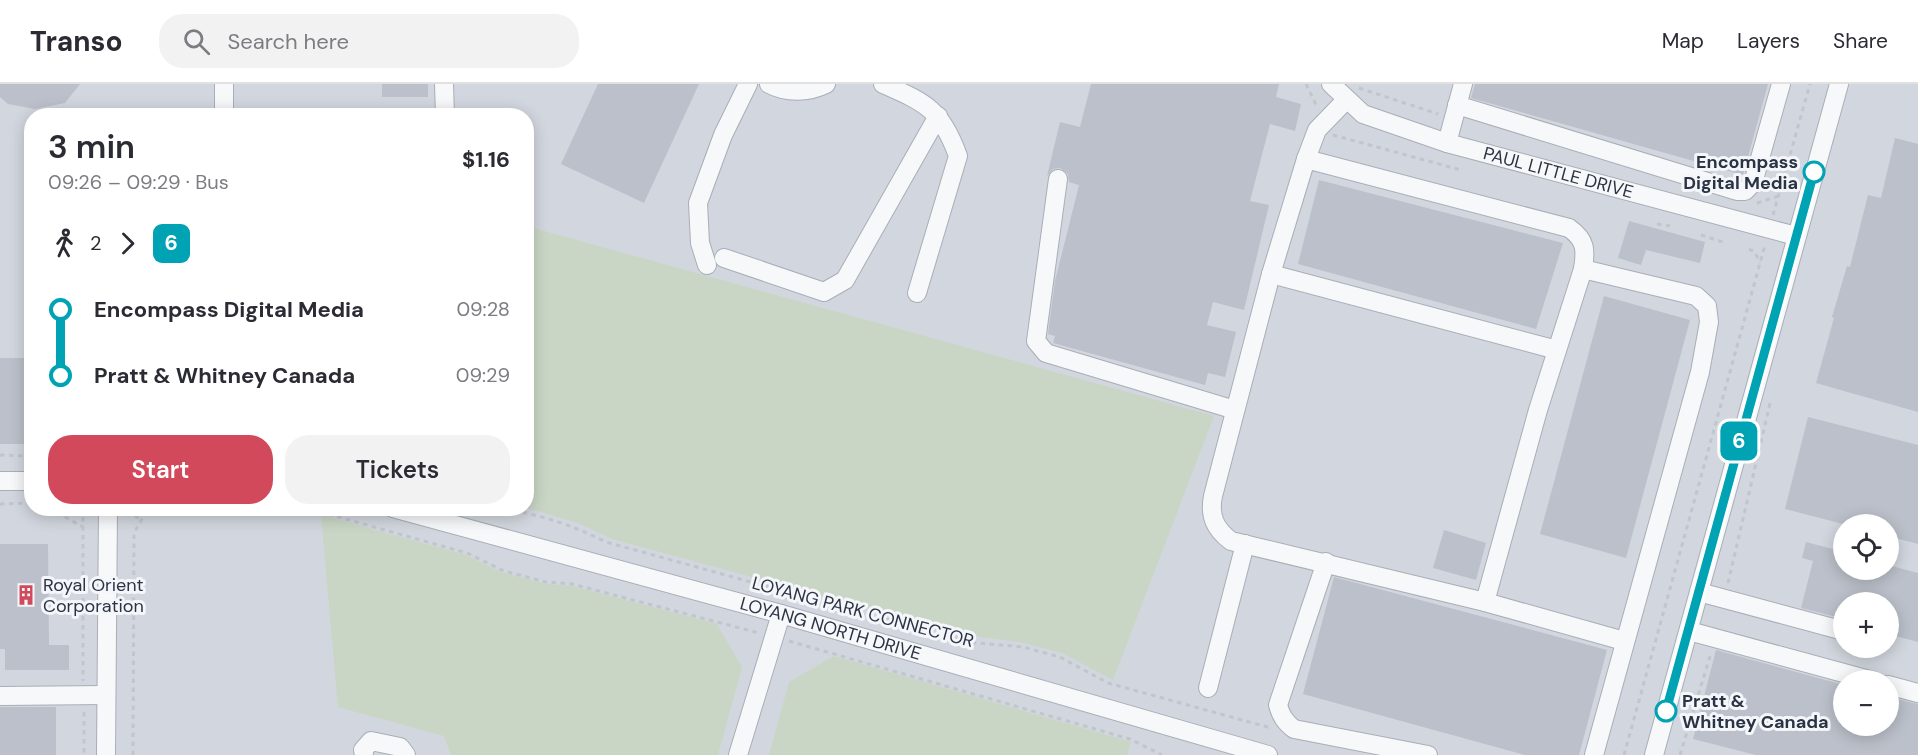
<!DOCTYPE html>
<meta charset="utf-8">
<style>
body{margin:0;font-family:"DM Sans",sans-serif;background:#f2f2f3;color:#2b2b33;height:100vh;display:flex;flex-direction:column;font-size:22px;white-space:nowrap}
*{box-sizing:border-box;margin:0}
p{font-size:20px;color:#7c7c81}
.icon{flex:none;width:33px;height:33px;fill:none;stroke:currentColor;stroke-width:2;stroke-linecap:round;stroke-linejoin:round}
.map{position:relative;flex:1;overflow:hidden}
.panel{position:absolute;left:24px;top:24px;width:510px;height:408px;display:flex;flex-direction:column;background:#fff;border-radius:24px;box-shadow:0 3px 15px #0003}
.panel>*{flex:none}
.badge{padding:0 12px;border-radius:9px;font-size:21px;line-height:39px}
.controls{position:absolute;left:1833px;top:430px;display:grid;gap:12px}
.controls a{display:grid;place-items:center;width:66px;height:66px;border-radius:50%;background:#fff;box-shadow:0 3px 15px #0003;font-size:30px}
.map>.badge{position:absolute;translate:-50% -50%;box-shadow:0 0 0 3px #fff}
.legs{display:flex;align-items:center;gap:9px;height:66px;padding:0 24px;font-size:20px}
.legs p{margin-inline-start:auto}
.headline{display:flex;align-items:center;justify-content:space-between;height:102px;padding:0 24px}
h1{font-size:33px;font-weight:600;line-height:45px}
.action{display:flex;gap:12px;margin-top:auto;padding:12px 24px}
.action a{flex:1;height:69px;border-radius:24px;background:#d1495b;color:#fff;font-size:24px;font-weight:600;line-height:69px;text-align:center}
.action a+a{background:#f2f2f3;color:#2b2b33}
ul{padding:0 24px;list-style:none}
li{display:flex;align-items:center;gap:21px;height:66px;font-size:22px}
li i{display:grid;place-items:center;width:9px;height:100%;margin:0 8px;background:currentColor}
li i::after{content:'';width:15px;height:15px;margin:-8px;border:4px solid;border-radius:50%;background:#fff}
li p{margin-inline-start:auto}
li:first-child i{background:linear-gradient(#0000 50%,currentColor 0)}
li:last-child i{background:linear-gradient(currentColor 50%,#0000 0)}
header{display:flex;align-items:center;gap:36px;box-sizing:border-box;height:84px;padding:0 30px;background:#fff;border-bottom:2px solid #e1e1e2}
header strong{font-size:28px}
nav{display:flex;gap:33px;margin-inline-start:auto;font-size:21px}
.search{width:420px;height:54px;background:#f2f2f3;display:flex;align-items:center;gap:15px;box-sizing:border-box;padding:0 21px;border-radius:24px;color:#7c7c81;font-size:22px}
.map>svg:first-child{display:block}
</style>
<header>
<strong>Transo</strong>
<div class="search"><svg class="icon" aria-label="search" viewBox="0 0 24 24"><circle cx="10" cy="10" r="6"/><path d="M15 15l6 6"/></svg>Search here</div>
<nav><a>Map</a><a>Layers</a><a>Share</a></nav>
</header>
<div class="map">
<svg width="1918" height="671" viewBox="0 0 1918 671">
<rect width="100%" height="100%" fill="#e4e7ec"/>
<!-- built -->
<path fill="#d2d6de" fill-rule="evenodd" d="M0 0H1918V671H0ZM32 32H526V424H32ZM1844 441H1888V486H1844ZM1844 519H1888V564H1844ZM1844 597H1888V642H1844Z"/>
<!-- green -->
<path fill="#c9d6c5" d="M526 142 1214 332 1113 596 1062 569 1020 558 965 551 612 455 578 439 527 424Z
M321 431 466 471 501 488 546 500 573 502 717 540 742 583 718 671H451L444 652 338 623Z
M834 572 1131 658 1127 671H769L789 598Z"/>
<!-- building -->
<path fill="#bbc0ca" d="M0 0H80L65 19 35 25 8 20 0 13Z
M382 0H428V13H382Z
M598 0H699L644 119 561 80Z
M1091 0H1279L1276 13 1301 20 1295 47 1270 40 1250 117 1269 121 1244 226 1213 218 1207 241 1236 248 1225 293 1208 289 1205 301 1053 259 1055 252 1048 250 1055 197 1079 101 1069 98 1068 90 1060 84 1053 85 1047 92 1060 38 1080 43Z
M1475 0H1768L1743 91 1471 14Z
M1895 54 1918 60V328L1816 299 1834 234 1832 233 1847 182 1850 183 1868 111 1881 114Z
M1319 96 1563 159 1536 245 1298 180Z
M1629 137 1705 158 1700 179 1646 166 1641 181 1618 174Z
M1604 212 1690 236 1626 474 1540 450Z
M0 274H32V360H0Z
M1808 333 1918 361V460L1888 452V441H1847L1785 425Z
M1444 446 1486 459 1476 496 1433 484Z
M1806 458 1844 468V486H1888V481L1918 489V558L1888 550V519H1844V535L1801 524 1813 477 1802 474Z
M0 460H48L49 561H69V586H5V565H0Z
M1334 493 1607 566 1579 671H1525L1303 610Z
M1716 566 1844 601V642H1888V613L1918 620V671H1756L1693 655Z
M0 623H56V671H0Z"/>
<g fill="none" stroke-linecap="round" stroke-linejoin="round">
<!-- minor casing -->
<g stroke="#a9aeb7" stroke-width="20">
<g id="minor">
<path d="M444 0 445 32"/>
<path d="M769 0C786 9 808 9 826 0"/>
<path d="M883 0C926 19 941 25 958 72L917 209"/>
<path id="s1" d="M1331 0 1363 30 1447 59 1796 152"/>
<path d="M1346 16 1317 46 1306 75 1271 190 1213 412C1209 432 1215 445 1231 457L1485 518 1624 557"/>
<path d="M1457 21 1737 107H1745L1753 99 1781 0"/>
<path d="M224 32V0"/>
<path d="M1447 59 1463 0"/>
<path d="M1306 75 1569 144C1586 156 1586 166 1583 185L1538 326 1485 518"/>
<path d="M1058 95 1036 257 1046 269 1235 326"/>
<path d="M724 174 824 208 845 196 938 32"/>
<path d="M707 181 700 159 698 119 723 51 748 0"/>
<path d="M1583 185 1696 212 1707 222 1709 238 1700 288 1594 671"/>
<path d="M1271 190 1557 266"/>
<path d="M0 397H32"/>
<path id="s2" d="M393 424 781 530 1268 671"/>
<path d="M1326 478 1278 621C1281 632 1285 638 1294 645L1428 671"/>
<path d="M1699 508 1844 547"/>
<path d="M1689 547 1873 597"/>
<path d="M1888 601 1918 609"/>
<path d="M1208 604 1245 460"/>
<path d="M0 612 106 611"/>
<path d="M106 671 108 424"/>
<path d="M364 671 363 666 371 657 400 663 406 671"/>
<path d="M738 671 781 530"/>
<path d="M1654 671 1839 0"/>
</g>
</g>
<!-- path -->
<path stroke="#c2c5cb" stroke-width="3" stroke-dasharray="4.5 4.5" stroke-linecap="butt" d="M1306 0 1317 23
M1359 4 1438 30
M1333 51 1461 86
M32 88 27 101V161L32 168
M1757 119 1779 112
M1773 131 1810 0
M1657 140 1670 142
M1701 151 1723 158
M1749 165 1755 168 1760 179
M0 371 32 372
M0 420 32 419
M49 424 83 443
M83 424V597
M133 424V431L140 435
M293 424 324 429 467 469 504 487 546 498 572 500 759 549
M496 424C536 429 570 440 606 458L968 558 1023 563 1060 573 1108 599 1271 644
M1728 499 1771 315
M789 557 1130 655 1162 671
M84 628V671
M133 671 134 449 144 431 161 424
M1624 671 1765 161
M1680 671 1711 569"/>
<!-- minor -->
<use href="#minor" stroke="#f7f8fa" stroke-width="18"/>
</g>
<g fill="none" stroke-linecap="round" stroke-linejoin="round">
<!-- line-1 casing -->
<g stroke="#fff" stroke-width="14">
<path id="line-1" d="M1666 627 1814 88"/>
</g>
<!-- line-1 -->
<use href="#line-1" stroke="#00a3b4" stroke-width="9"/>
</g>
<!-- icons -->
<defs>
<g id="building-bare" transform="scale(1.62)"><path d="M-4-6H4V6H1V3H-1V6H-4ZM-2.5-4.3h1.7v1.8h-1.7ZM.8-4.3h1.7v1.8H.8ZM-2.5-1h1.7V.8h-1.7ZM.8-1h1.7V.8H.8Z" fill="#d1495b" stroke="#f4f6f9" stroke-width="2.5" paint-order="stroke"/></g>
</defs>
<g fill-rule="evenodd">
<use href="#building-bare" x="26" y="511"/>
</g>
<!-- markers -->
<g fill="#fff" stroke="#00a3b4" stroke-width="3">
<circle cx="1814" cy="88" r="10"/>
<circle cx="1666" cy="627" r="10"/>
</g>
<g text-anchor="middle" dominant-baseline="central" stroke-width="6" stroke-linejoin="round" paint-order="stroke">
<!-- stop labels -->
<g font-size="18" font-weight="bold" fill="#2b3445" stroke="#f4f6f9" text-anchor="end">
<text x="1798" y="78">Encompass<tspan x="1798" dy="21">Digital Media</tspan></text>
<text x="1682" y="617" text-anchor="start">Pratt &amp;<tspan x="1682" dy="21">Whitney Canada</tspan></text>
</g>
<!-- street labels -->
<g font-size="18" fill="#2b3445" stroke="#f4f6f9">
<text stroke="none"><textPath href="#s1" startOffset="248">PAUL LITTLE DRIVE</textPath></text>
<text transform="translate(863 528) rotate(15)">LOYANG PARK CONNECTOR</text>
<text stroke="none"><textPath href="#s2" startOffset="454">LOYANG NORTH DRIVE</textPath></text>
</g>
<!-- poi labels -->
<g font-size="18" fill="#2b3445" stroke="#f4f6f9" text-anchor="start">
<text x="43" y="501">Royal Orient<tspan x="43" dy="21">Corporation</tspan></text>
</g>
</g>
</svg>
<div class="controls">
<a><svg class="icon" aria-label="locate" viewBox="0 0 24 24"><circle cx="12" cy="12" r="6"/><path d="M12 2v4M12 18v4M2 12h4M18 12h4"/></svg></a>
<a>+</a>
<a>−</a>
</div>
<b class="badge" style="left:1739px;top:357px;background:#00a3b4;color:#fff">6</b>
<section class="panel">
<div class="headline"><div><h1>3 min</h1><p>09:26 – 09:29 · Bus</p></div><b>$1.16</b></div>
<div class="legs"><svg class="icon" aria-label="walk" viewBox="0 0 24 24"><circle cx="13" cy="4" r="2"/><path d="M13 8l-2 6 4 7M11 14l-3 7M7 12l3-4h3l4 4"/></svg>2<svg class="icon" aria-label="forward" viewBox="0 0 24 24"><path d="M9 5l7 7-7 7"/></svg><b class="badge" style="background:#00a3b4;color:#fff">6</b></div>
<ul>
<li><i style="color:#00a3b4"></i><b>Encompass Digital Media</b><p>09:28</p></li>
<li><i style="color:#00a3b4"></i><b>Pratt &amp; Whitney Canada</b><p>09:29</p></li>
</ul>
<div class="action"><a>Start</a><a>Tickets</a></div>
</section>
</div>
